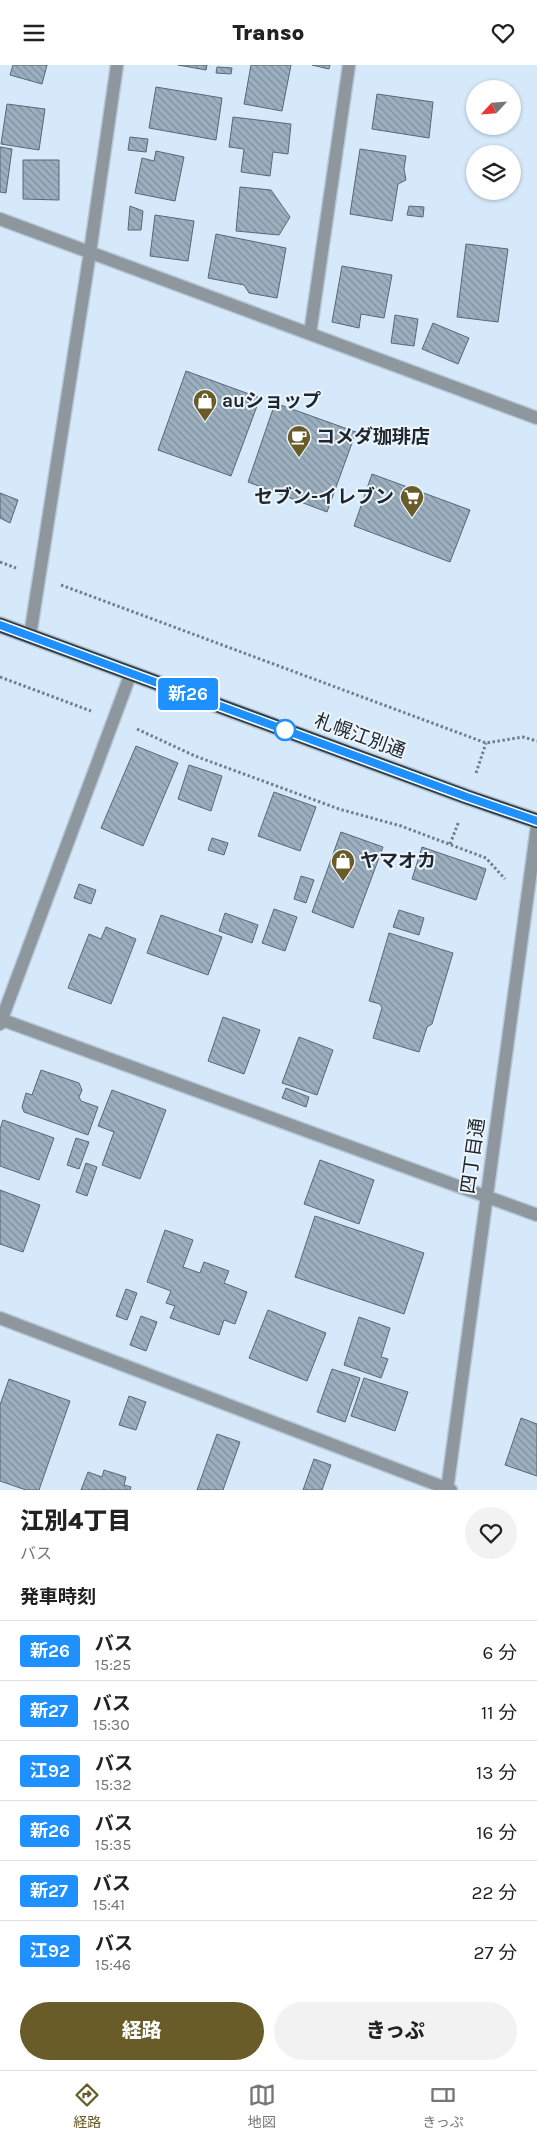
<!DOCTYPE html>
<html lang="ja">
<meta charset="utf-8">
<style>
body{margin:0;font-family:Karla,"Noto Sans JP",sans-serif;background:#f2f2f2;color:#222;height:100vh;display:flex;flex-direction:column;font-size:19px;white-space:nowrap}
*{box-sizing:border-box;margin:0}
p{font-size:16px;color:#767676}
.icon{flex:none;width:28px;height:28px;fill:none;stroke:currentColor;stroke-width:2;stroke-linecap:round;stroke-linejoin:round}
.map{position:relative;height:1425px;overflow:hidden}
.panel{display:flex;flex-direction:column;background:#fff;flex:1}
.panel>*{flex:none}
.badge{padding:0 10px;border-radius:4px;font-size:18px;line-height:32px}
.needle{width:32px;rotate:244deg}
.controls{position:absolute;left:466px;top:15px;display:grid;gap:10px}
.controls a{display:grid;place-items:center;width:55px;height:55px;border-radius:50%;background:#fff;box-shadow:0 1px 4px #0004;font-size:25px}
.map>.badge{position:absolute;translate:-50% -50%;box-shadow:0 0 0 2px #fff}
h2{padding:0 20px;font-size:19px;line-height:45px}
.round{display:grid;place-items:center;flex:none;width:52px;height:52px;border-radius:26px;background:#f2f2f2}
.overview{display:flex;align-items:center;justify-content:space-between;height:85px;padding:0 20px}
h1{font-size:24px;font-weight:800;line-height:38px}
.primary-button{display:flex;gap:10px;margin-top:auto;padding:10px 20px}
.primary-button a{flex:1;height:58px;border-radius:30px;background:#6a5c29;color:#fff;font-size:20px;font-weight:800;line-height:58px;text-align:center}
.primary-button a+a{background:#f2f2f2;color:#222}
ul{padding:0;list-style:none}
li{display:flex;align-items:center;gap:15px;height:60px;padding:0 20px;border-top:1px solid #e0e0e0}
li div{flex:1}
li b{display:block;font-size:19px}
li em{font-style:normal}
li .badge{min-width:55px;font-weight:700;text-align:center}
header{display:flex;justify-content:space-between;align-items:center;height:65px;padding:0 20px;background:#fff;font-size:22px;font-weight:800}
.menu{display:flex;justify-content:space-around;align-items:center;height:70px;border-top:1px solid #e0e0e0;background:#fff;font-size:14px;color:#767676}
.menu a{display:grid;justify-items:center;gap:2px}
.menu .on{color:#6a5c29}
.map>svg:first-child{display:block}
</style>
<header><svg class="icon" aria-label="menu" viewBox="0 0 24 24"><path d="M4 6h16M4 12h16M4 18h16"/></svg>Transo<svg class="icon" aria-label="heart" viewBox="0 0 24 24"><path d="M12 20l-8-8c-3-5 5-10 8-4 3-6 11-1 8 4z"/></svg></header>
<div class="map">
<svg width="537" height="1425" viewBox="0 0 537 1425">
<defs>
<pattern id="building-back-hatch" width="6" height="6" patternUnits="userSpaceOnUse" patternTransform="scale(1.25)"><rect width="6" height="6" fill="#9cafbf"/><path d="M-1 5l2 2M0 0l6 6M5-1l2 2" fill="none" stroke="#7f8e9b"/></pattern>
</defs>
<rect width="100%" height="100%" fill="#d6e9fa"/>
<!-- building -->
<path fill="url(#building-back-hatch)" stroke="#576876" d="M13 0H47L42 19 10 10Z
M178 0H207L206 5Z
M251 0H291L282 46 244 39Z
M312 0H330L329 4Z
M217 2 232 3 231 9 216 8Z
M156 22 222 33 216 75 149 63Z
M377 29 433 37 429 73 372 64Z
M7 39 45 44 39 85 1 79Z
M233 52 291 59 288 89 273 87 270 111 241 107 244 84 229 82Z
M130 72 148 74 146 87 128 85Z
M0 82 12 84 6 128 0 127Z
M360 84 406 91 404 104 406 115 398 119 392 156 350 149Z
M156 86 184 92 175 136 135 128 142 93 154 96Z
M23 95H59V135L23 134Z
M240 122 271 125 290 152 279 170 236 166Z
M130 141 143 146 141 165H128Z
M409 141 424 142 423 152 407 150Z
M155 150 194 156 188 196 150 191Z
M216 169 286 183 277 233 249 228 244 220 208 213Z
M466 179 508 184 498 257 457 252Z
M342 201 392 210 384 253 361 249 359 263 332 257Z
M395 250 418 254 414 281 391 278Z
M433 258 469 273 458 299 422 284Z
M186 306 260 333 231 411 158 385Z
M275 338 356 367 327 447 248 417Z
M372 409 470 445 450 497 354 461Z
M0 428 18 435 10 458 0 453Z
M136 681 178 698 143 781 101 763Z
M189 700 222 711 211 746 178 734Z
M274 727 316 742 300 786 258 771Z
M341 767 383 782 353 863 312 847Z
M212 773 228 778 224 790 208 785Z
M422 782 486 804 476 835 412 814Z
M301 811 314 815 306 838 294 834Z
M79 819 96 825 91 839 74 833Z
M274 844 297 852 285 886 262 878Z
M399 845 424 853 419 870 393 862Z
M225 848 258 860 252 878 219 866Z
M161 850 222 872 208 910 147 888Z
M106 862 136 874 111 939 68 923 89 869 101 874Z
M389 868 453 888 432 959 427 962 419 987 373 973 382 943 380 939 369 936Z
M223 952 260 965 244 1009 208 996Z
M299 972 333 985 317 1030 282 1018Z
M41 1005 79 1018 82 1025 79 1032 81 1036 98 1042 88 1070 24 1047 22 1042 26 1028 32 1030Z
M286 1023 309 1032 306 1042 282 1033Z
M112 1025 166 1045 140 1114 102 1100 114 1067 98 1061Z
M3 1055 54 1073 39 1115 0 1101V1064Z
M76 1073 89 1077 79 1104 67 1100Z
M320 1095 374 1115 359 1159 304 1139Z
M86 1098 97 1102 87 1131 76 1127Z
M0 1125 40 1140 23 1187 0 1179Z
M315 1151 424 1188 404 1249 295 1212Z
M165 1165 193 1175 183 1202 200 1208 204 1197 229 1206 224 1218 247 1227 235 1259 224 1255 219 1270 170 1253 175 1241 166 1238 171 1226 147 1217Z
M126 1224 137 1228 127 1255 116 1251Z
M268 1245 326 1268 307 1316 249 1293Z
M141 1251 157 1257 146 1286 130 1280Z
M359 1252 390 1263 381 1292 388 1294 381 1313 344 1300Z
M332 1304 360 1313 345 1357 317 1347Z
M364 1313 408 1327 395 1366 351 1351Z
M9 1314 70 1336 39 1425H26L0 1416V1340Z
M129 1331 146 1337 136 1365 119 1360Z
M521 1353 537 1359V1411L505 1400Z
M217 1369 240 1377 223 1425H197Z
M314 1394 331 1400 322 1425H303Z
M104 1405 126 1412 124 1420 131 1422 130 1425H81L88 1407 102 1412Z"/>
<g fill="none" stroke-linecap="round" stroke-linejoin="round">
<!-- minor casing -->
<g stroke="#b5c6d5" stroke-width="15">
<path id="minor" d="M0 154 537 353
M310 269 349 0
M30 571 90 187 117 0
M0 954 537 1150
M0 959 131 608
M0 1253 451 1425
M447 1425 537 761"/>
</g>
<!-- highway casing -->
<g stroke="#b5c6d5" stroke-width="18">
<path id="highway" d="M0 560 467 732 537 756"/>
</g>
<!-- path -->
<path stroke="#727f8b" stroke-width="3" stroke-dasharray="2.5 2.5" stroke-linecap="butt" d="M0 497 16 503
M61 520 486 678 523 672 537 676
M0 612 91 646
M137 664 195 691 339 744 401 761 486 793 505 814
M476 708 486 678
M450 779 459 756"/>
<!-- minor -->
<use href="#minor" stroke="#8f979e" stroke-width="12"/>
<!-- highway -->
<use href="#highway" stroke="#30404e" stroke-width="15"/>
</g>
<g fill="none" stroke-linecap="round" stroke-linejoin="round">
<!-- line casing -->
<g stroke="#fff" stroke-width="11">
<path id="line" d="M0 560 467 732 537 756"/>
</g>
<!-- line -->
<use href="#line" stroke="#1e90ff" stroke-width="8"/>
</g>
<!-- icons -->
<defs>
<g id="shop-pin" transform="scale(1.25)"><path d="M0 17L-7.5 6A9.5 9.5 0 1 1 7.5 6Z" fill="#6a5c29" stroke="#edf5fc"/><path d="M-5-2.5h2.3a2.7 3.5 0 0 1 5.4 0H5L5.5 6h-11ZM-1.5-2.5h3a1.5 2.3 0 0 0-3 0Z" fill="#fff"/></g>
<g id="cafe-pin" transform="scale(1.25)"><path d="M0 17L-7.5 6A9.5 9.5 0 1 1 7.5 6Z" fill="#6a5c29" stroke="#edf5fc"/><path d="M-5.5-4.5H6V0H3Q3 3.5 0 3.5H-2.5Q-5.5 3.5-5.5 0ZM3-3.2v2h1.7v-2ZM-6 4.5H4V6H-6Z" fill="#fff"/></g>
<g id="supermarket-pin" transform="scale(1.25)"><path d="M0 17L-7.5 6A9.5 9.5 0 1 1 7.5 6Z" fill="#6a5c29" stroke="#edf5fc"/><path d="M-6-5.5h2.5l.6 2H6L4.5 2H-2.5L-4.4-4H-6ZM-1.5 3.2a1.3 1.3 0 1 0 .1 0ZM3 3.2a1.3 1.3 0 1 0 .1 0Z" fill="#fff"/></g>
</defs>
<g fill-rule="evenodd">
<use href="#shop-pin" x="205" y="336"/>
<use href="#cafe-pin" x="299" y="372"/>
<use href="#supermarket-pin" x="412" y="432"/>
<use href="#shop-pin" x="343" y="796"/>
</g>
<!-- markers -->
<circle fill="#fff" stroke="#1e90ff" stroke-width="2.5" cx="285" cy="665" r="10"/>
<g text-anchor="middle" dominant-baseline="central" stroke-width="4" stroke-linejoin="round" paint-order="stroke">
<!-- poi labels -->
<g font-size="19" font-weight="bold" fill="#1e252c" stroke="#edf5fc" text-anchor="start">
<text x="222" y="336">auショップ</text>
<text x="316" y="372">コメダ珈琲店</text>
<text x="394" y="432" text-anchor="end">セブン-イレブン</text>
<text x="360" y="796">ヤマオカ</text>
</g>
<!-- street labels -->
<g font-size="19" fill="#1e252c" stroke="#edf5fc">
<text transform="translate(360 671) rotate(20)">札幌江別通</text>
<text transform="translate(473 1091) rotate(-82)">四丁目通</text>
</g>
</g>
</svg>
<div class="controls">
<a><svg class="needle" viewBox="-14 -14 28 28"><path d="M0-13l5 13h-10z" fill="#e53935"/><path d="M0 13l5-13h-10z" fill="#767676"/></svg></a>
<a><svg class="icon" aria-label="layers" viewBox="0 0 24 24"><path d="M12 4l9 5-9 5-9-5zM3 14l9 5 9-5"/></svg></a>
</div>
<b class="badge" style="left:188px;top:629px;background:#1e90ff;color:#fff">新26</b>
</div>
<section class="panel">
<div class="overview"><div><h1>江別4丁目</h1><p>バス</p></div><a class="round"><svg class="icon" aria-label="heart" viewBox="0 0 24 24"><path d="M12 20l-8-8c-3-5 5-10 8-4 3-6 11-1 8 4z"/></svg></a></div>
<h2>発車時刻</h2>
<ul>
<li><span class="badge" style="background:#1e90ff;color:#fff">新26</span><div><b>バス</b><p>15:25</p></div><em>6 分</em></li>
<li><span class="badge" style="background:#1e90ff;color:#fff">新27</span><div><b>バス</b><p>15:30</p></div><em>11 分</em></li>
<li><span class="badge" style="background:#1e90ff;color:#fff">江92</span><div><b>バス</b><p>15:32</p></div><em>13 分</em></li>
<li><span class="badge" style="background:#1e90ff;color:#fff">新26</span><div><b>バス</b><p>15:35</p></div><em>16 分</em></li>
<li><span class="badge" style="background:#1e90ff;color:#fff">新27</span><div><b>バス</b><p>15:41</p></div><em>22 分</em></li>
<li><span class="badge" style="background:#1e90ff;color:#fff">江92</span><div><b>バス</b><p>15:46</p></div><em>27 分</em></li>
</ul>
<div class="primary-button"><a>経路</a><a>きっぷ</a></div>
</section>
<nav class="menu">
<a class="on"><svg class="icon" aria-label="directions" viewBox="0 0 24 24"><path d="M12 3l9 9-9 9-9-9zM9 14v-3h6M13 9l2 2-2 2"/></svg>経路</a>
<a><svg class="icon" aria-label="map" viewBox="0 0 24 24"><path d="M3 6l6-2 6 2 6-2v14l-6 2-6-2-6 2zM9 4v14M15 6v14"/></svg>地図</a>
<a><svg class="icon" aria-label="tickets" viewBox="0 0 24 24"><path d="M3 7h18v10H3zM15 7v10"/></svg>きっぷ</a>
</nav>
